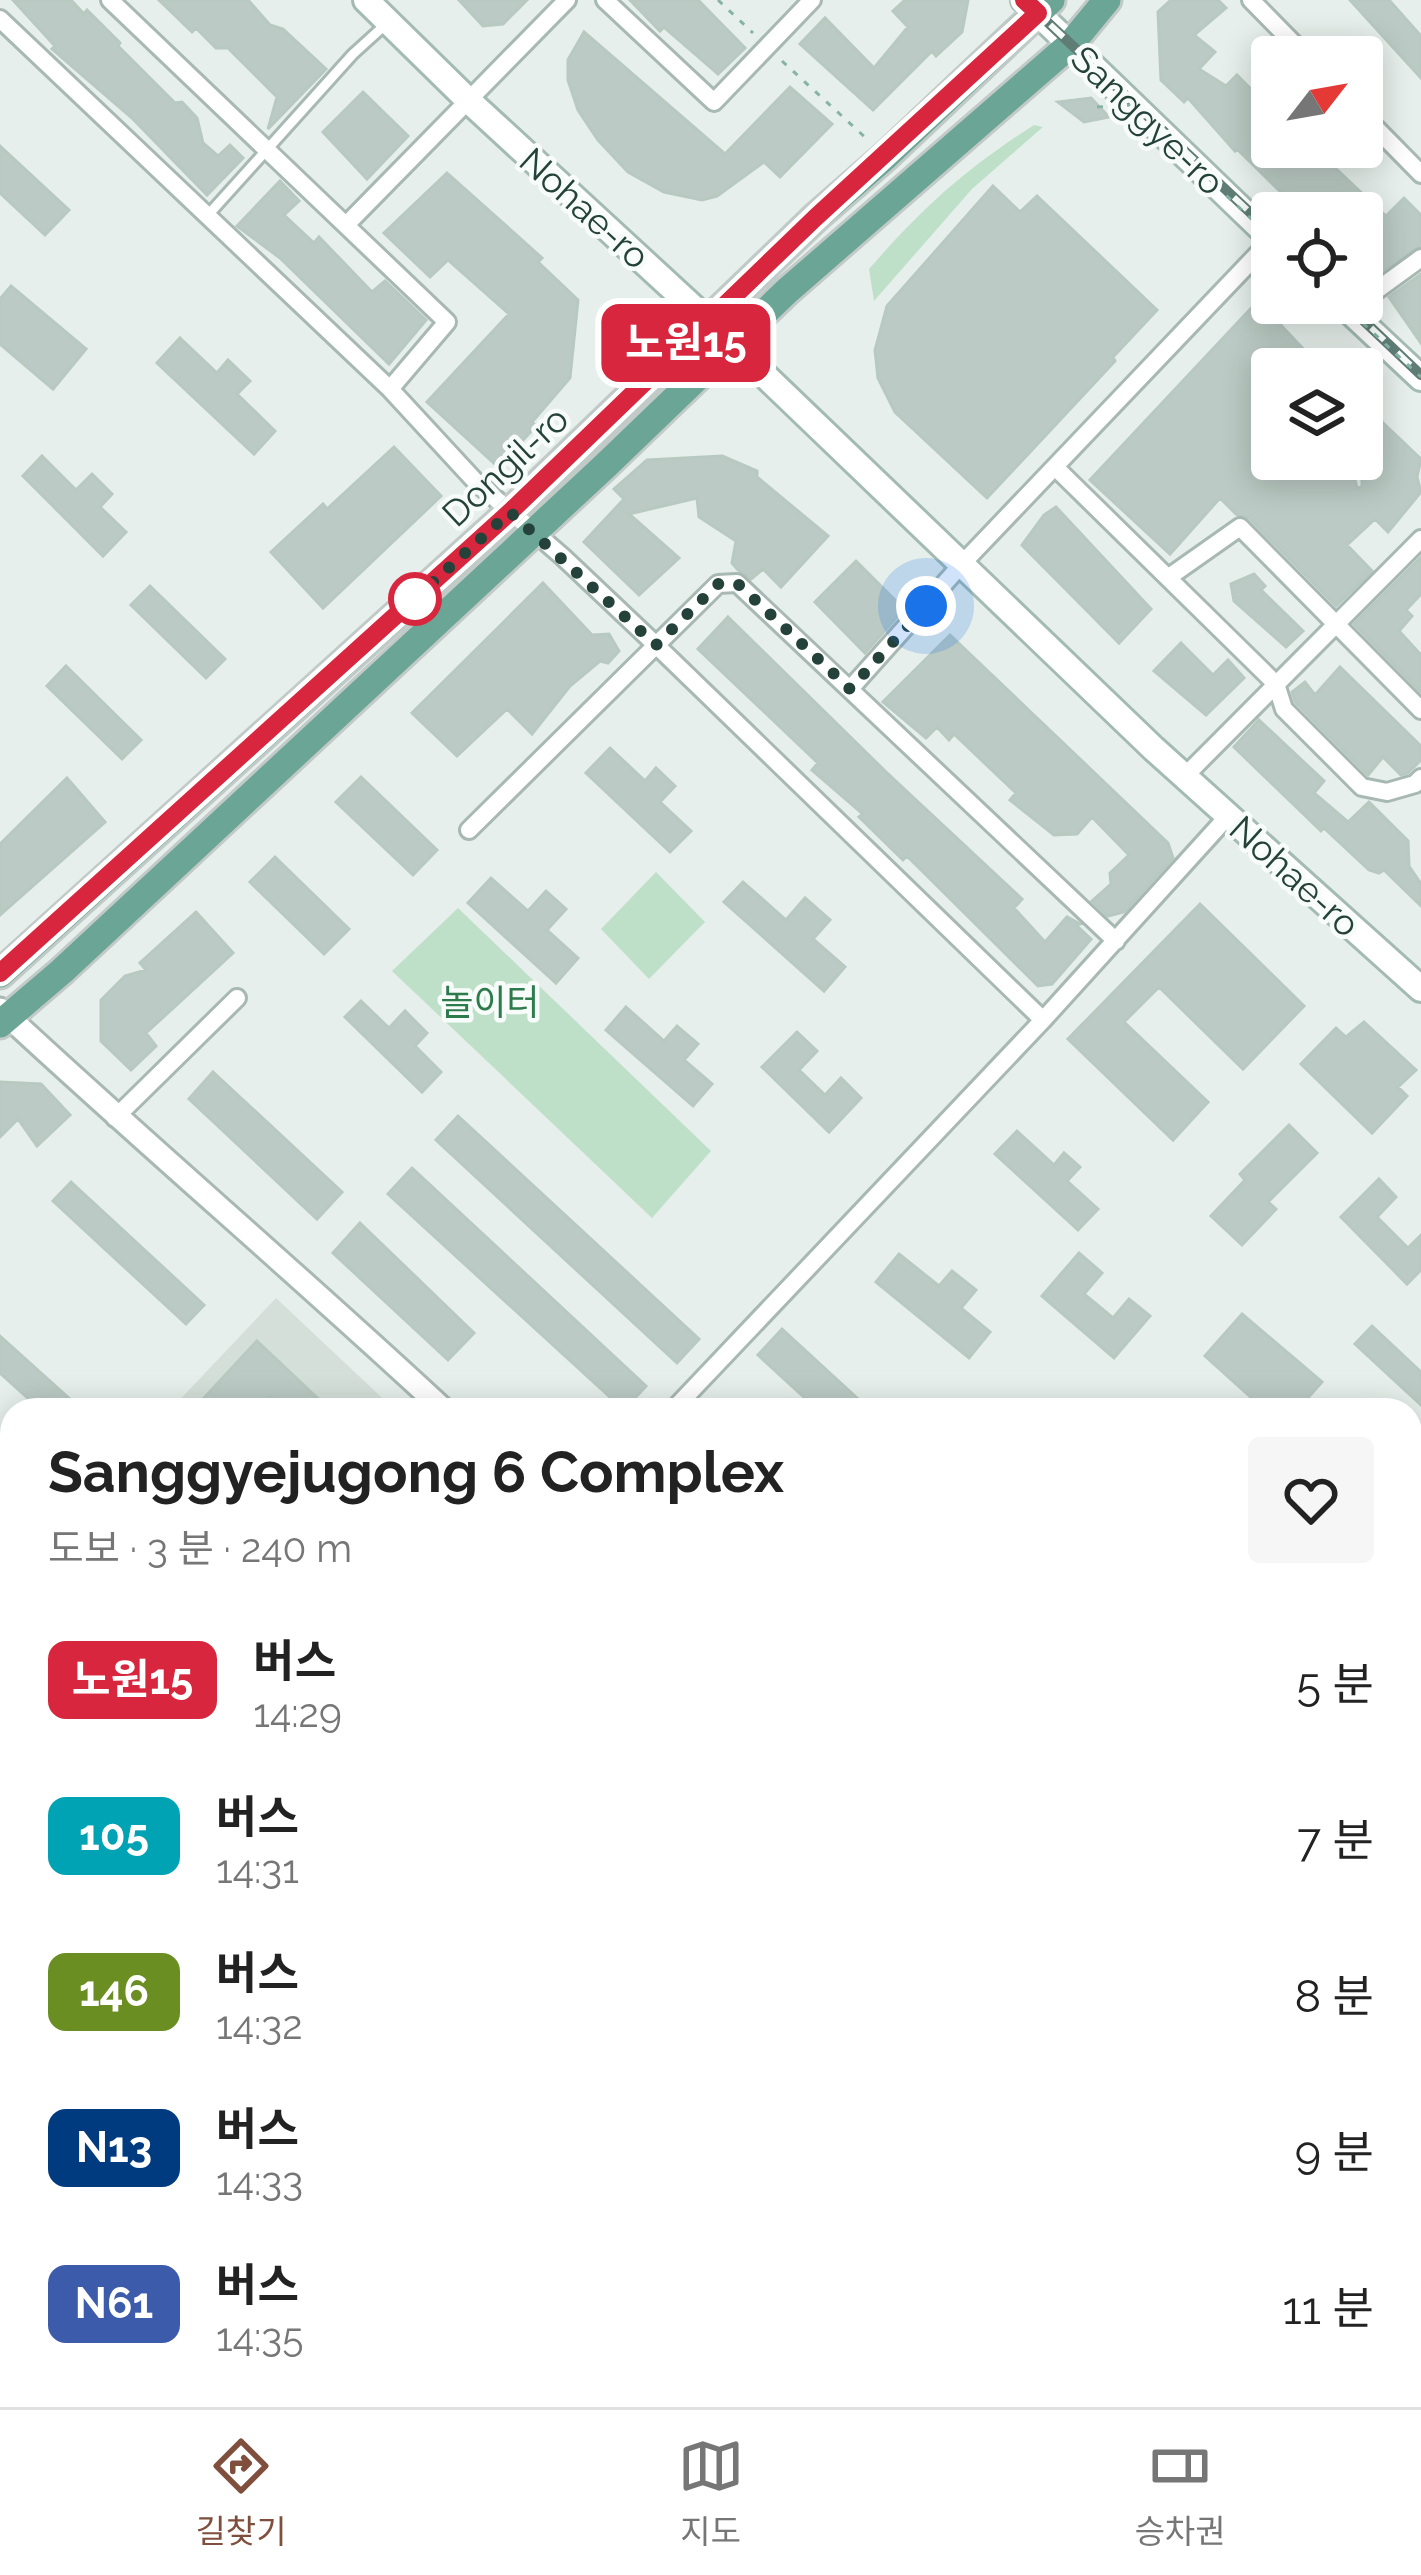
<!DOCTYPE html>
<html lang="ko">
<meta charset="utf-8">
<style>
body{margin:0;font-family:Raleway,"Noto Sans KR",sans-serif;background:#f6f6f6;color:#222;height:100vh;display:flex;flex-direction:column;font-size:45px;white-space:nowrap}
*{box-sizing:border-box;margin:0}
p{font-size:39px;color:#767676}
.icon{flex:none;width:66px;height:66px;fill:none;stroke:currentColor;stroke-width:2;stroke-linecap:round;stroke-linejoin:round}
.map{position:relative;flex:1;overflow:hidden}
.details{position:absolute;left:0px;top:1398px;width:1422px;height:1011px;display:flex;flex-direction:column;background:#fff;border-radius:36px 36px 0 0;box-shadow:0 6px 30px #0003}
.details>*{flex:none}
.badge{padding:0 24px;border-radius:18px;font-size:42px;line-height:78px}
.needle{width:78px;rotate:59deg}
.buttons{position:absolute;left:1251px;top:36px;display:grid;gap:24px}
.buttons a{display:grid;place-items:center;width:132px;height:132px;border-radius:12px;background:#fff;box-shadow:0 6px 30px #0003;font-size:60px}
.you{position:absolute;width:60px;height:60px;margin:-30px;border:9px solid #fff;border-radius:50%;background:#1a73e8;box-shadow:0 0 0 18px #1a73e833}
.map>.badge{position:absolute;translate:-50% -50%;box-shadow:0 0 0 6px #fff}
.round{display:grid;place-items:center;flex:none;width:126px;height:126px;border-radius:12px;background:#f6f6f6}
.headline{display:flex;align-items:center;justify-content:space-between;height:204px;padding:0 48px}
h1{font-size:57px;font-weight:700;line-height:90px}
ul{padding:0;list-style:none}
li{display:flex;align-items:center;gap:36px;height:156px;padding:0 48px}
li div{flex:1}
li b{display:block;font-size:45px}
li em{font-style:normal}
li .badge{min-width:132px;font-weight:700;text-align:center}
.dock{display:flex;justify-content:space-around;align-items:center;height:168px;border-top:3px solid #e0e0e0;background:#fff;font-size:33px;color:#767676}
.dock a{display:grid;justify-items:center;gap:6px}
.dock .active{color:#804e3d}
.map>svg:first-child{display:block}
</style>
<div class="map">
<svg width="1421" height="2407" viewBox="0 0 1421 2407">
<rect width="100%" height="100%" fill="#e6efeb"/>
<!-- built -->
<path fill="#d4dfda" d="M276 1298 395 1410H170Z
M1209 2397H1403L1413 2407H1199Z"/>
<!-- green -->
<path fill="#bfe0c8" d="M1034 125 1043 127 972 189 874 301 869 269C923 207 965 169 1034 125Z
M656 872 705 922 649 979 601 929Z
M458 908 711 1151 652 1218 392 971Z
M0 2301 12 2304V2397H208L222 2407H0Z"/>
<g fill="none" stroke-linecap="round" stroke-linejoin="round">
<!-- stream -->
<path stroke="#8ec9d4" stroke-width="6" d="M0 2394 44 2407"/>
</g>
<!-- building -->
<path fill="#bbcac4" stroke="#b8c9c2" stroke-width="3" d="M13 0H71L84 14 87 10 120 43 118 46 175 103 182 102 197 118 203 143 218 156 230 145 243 158 207 195 132 118 52 49 55 46Z
M159 0H248L270 25 283 29 326 69 268 129 277 97 228 48H216L196 28 192 32Z
M459 0H527L503 24 483 26Z
M630 0H698L745 48 718 74 664 27 660 31Z
M905 0H968L962 32 936 56 932 51 873 110 800 44 825 18 874 68 908 27 893 11Z
M1171 0H1218L1226 8 1194 35 1215 52 1199 69 1226 86 1237 75 1272 111V147H1313L1386 216 1404 198 1421 215V245L1373 277 1362 266V213H1302L1237 149 1235 151 1188 98 1184 102 1161 80 1158 12Z
M1350 0H1389L1421 36V78Z
M584 32 725 154 790 87 832 124 780 177 764 162 717 196 702 200 664 192 628 172 598 140 578 110 568 80V60Z
M363 92 408 136 367 179 323 132Z
M1091 98 1109 117 1084 122 1058 102Z
M0 146 69 210 45 235 0 193Z
M447 173 542 258 538 262 578 300 570 378 532 422 536 426 498 467 427 402 509 314 448 260 430 277 384 233Z
M280 181 299 201 284 215 314 243 319 237 372 292 385 281 426 320 389 364 280 258 237 226Z
M993 186 1020 212 1037 196 1157 310 1113 357 1115 361 987 498 895 412 878 378 875 350 887 306Z
M1421 274V343L1389 297Z
M11 286 86 349 53 389 0 344V299Z
M1258 301 1310 356 1314 351 1322 355 1329 369H1272V459H1350L1357 488 1362 487V403L1421 459 1417 477 1421 492 1388 532 1375 519 1347 545 1372 571 1336 606 1249 518 1237 515 1220 498 1170 554 1090 480Z
M180 338 217 373 228 360 250 381 237 394 275 431 254 454 157 363Z
M394 447 441 496 323 608 271 552 323 504 327 509Z
M42 456 76 490 92 474 112 494 100 507 126 532 103 556 23 476Z
M722 456 757 471V477L828 536 781 587 763 569 751 579 738 570 732 563 736 541 699 517 697 498 629 514 679 558 639 595 584 542 624 499 614 489 647 460Z
M1056 507 1151 609 1119 643 1022 545 1044 515Z
M1421 557V594L1406 610 1412 616 1399 631 1421 655V692L1354 624Z
M856 561 904 609 865 653 815 602Z
M1254 574 1265 586 1261 590 1303 631 1286 647 1234 601 1231 584Z
M543 583 592 635 609 634 619 651 608 663 600 661 570 686 532 734 507 709 457 756 412 713Z
M150 586 225 659 206 678 131 605Z
M728 617 885 771 1022 899 1014 908 1045 942 1067 917 1080 924 1076 925 1091 939 1052 984 1038 986 907 856 903 860 859 817 863 814 812 770 818 763 698 649Z
M950 635 1168 843 1173 858 1124 912 1108 916 1092 901 1111 884 1110 873 1129 855 1092 817 1077 834 1054 835 1010 800 1016 793 954 734 949 740 937 727 926 738 883 702Z
M1181 643 1213 675 1228 660 1244 678 1206 715 1154 671Z
M66 666 141 740 122 759 47 686Z
M1340 667 1421 746V760L1408 773 1401 775 1383 757 1368 775 1295 702 1292 692 1305 682 1315 695Z
M1259 720 1324 781 1314 793 1348 822 1369 802 1408 841 1409 866 1421 884V906L1384 870 1379 873 1369 870 1324 828 1321 831 1234 747Z
M610 748 645 781 656 768 675 786 660 802 691 831 670 852 586 773Z
M361 777 437 850 413 875 336 802Z
M67 778 105 822 0 915V844Z
M275 857 349 929 324 954 250 882Z
M491 878 528 911 546 891 566 909 547 930 578 958 556 983 468 903Z
M743 882 786 920 805 898 830 920 813 939 845 967 824 991 724 902Z
M1200 904 1304 1006 1243 1069 1159 987 1124 1022 1208 1102 1173 1140 1068 1039Z
M196 912 233 953 146 1033 156 1046 131 1070 101 1041V1000L125 976 146 970 140 963Z
M361 1001 389 1028 405 1011 427 1033 415 1046 441 1072 422 1092 345 1017Z
M626 1007 664 1041 677 1026 698 1044 684 1060 712 1084 693 1106 606 1030Z
M1364 1022 1416 1070 1398 1087 1407 1096 1372 1133 1301 1064 1336 1028 1346 1037Z
M797 1032 817 1051 799 1070 825 1095 841 1078 861 1098 829 1132 762 1067Z
M213 1072 342 1192 317 1219 189 1099Z
M0 1082 41 1084 70 1115 37 1146 18 1119 0 1137Z
M458 1116 699 1339 677 1363 436 1140Z
M1289 1125 1317 1153 1268 1202 1276 1209 1242 1245 1211 1216 1245 1180 1240 1174Z
M1017 1131 1054 1165 1064 1153 1080 1167 1067 1181 1098 1209 1078 1230 995 1154Z
M412 1168 646 1386 624 1410 388 1194Z
M1379 1179 1396 1197 1377 1217 1408 1248 1421 1235V1270L1407 1284 1341 1217Z
M71 1182 204 1305 186 1324 53 1201Z
M360 1223 474 1333 448 1360 333 1253Z
M1079 1253 1102 1273 1084 1294 1113 1318 1129 1299 1150 1316 1114 1358 1042 1296Z
M899 1254 939 1286 952 1271 976 1290 961 1308 990 1332 969 1358 876 1282Z
M1242 1314 1322 1382 1297 1410H1265L1205 1356Z
M1372 1326 1421 1372V1405L1355 1344Z
M782 1329 870 1410H818L758 1355Z
M0 1336 82 1410H41L0 1373Z
M257 1341 330 1410H286L270 1395 255 1410H217L203 1399Z"/>
<g fill="none" stroke-linecap="round" stroke-linejoin="round">
<!-- service casing -->
<g stroke="#a8b8b2" stroke-width="15">
<path id="service" d="M208 215 353 54 385 25
M741 2397 757 2407
M648 2407 657 2397"/>
</g>
<!-- minor casing -->
<g stroke="#a8b8b2" stroke-width="22">
<path id="minor" d="M110 0 447 322 390 389
M605 0 714 102 812 0
M1251 0 1307 57
M0 19 390 389 475 481 563 557 656 645 1043 1020
M1362 114 1421 174
M346 225 567 0
M1362 301 1421 258
M1055 467 1276 684 1284 709 1362 787 1387 792 1415 784 1421 778
M1169 577 1240 527 1421 710
M850 689 961 565 1272 239
M1184 777 1421 539
M469 830 718 584 737 583 1116 941
M115 1118 237 998
M673 1410 1043 1020 1228 816
M1410 2299 1421 2297
M1410 2384 1421 2395"/>
</g>
<!-- tertiary casing -->
<g stroke="#a8b8b2" stroke-width="27">
<path id="tertiary" d="M0 1009C146 1145 298 1274 444 1410"/>
</g>
<!-- secondary casing -->
<g stroke="#a4bbb3" stroke-width="30">
<path id="secondary" d="M366 0 469 101 708 321 1154 749 1421 989
M1024 0 1272 239
M1341 303 1421 378
M1410 2132 1421 2121
M0 2172 12 2183
M259 2397 275 2407
M1125 2407 1135 2397"/>
</g>
<!-- primary casing -->
<g stroke="#c2cac8" stroke-width="33">
<path id="primary" d="M0 974 510 512 815 218 886 156 1051 0
M0 1024 62 971 605 466 787 291 1070 45 1107 0"/>
</g>
<!-- path -->
<path stroke="#86b3a5" stroke-width="3" stroke-dasharray="6 9" stroke-linecap="butt" d="M718 0 753 33
M782 61 867 139
M0 2301H12
M0 2317 12 2318
M160 2397 170 2407"/>
<!-- service -->
<use href="#service" stroke="#fff" stroke-width="9"/>
<!-- minor -->
<use href="#minor" stroke="#fff" stroke-width="16"/>
<!-- tertiary -->
<use href="#tertiary" stroke="#fff" stroke-width="21"/>
<!-- secondary -->
<use href="#secondary" stroke="#fff" stroke-width="24"/>
<!-- primary -->
<use href="#primary" stroke="#6aa596" stroke-width="27"/>
<!-- rail casing -->
<g stroke="#5f7d75" stroke-width="10">
<path id="rail" d="M1024 0 1272 233
M1345 303 1421 375"/>
</g>
<!-- rail -->
<use href="#rail" stroke="#f7fbf9" stroke-width="6" stroke-dasharray="18" stroke-linecap="butt"/>
<!-- path-bridge -->
<path stroke="#86b3a5" stroke-width="3" stroke-dasharray="6 9" stroke-linecap="butt" d="M1097 107 1129 105 1272 238
M1341 303 1421 377"/>
</g>
<g fill="none" stroke-linecap="round" stroke-linejoin="round">
<!-- line casing -->
<g stroke="#fff" stroke-width="27">
<path id="line" d="M0 973 510 512 815 218 1038 13 1024 0"/>
</g>
<!-- line -->
<use href="#line" stroke="#d7263d" stroke-width="18"/>
<!-- walk -->
<path stroke="#24423a" stroke-width="12" stroke-dasharray="0 21.6" d="M415 599 408 605 510 512 656 645 718 584 737 583 850 689 926 606"/>
</g>
<!-- markers -->
<circle fill="#fff" stroke="#d7263d" stroke-width="6" cx="415" cy="599" r="24"/>
<g text-anchor="middle" dominant-baseline="central" stroke-width="9" stroke-linejoin="round" paint-order="stroke">
<!-- street labels -->
<g font-size="36" fill="#24423a" stroke="#f7fbf9">
<text transform="translate(1148 120) rotate(44)">Sanggye-ro</text>
<text transform="translate(585 208) rotate(42)">Nohae-ro</text>
<text transform="translate(505 466) rotate(-43)">Dongil-ro</text>
<text transform="translate(1295 876) rotate(42)">Nohae-ro</text>
</g>
<!-- park labels -->
<g font-size="36" fill="#2d7a4b" stroke="#f7fbf9">
<text x="490" y="1002">놀이터</text>
</g>
</g>
</svg>
<div class="buttons">
<a><svg class="needle" viewBox="-14 -14 28 28"><path d="M0-13l5 13h-10z" fill="#e53935"/><path d="M0 13l5-13h-10z" fill="#767676"/></svg></a>
<a><svg class="icon" aria-label="locate" viewBox="0 0 24 24"><circle cx="12" cy="12" r="6"/><path d="M12 2v4M12 18v4M2 12h4M18 12h4"/></svg></a>
<a><svg class="icon" aria-label="layers" viewBox="0 0 24 24"><path d="M12 4l9 5-9 5-9-5zM3 14l9 5 9-5"/></svg></a>
</div>
<div class="you" style="left:926px;top:606px"></div>
<b class="badge" style="left:686px;top:343px;background:#d7263d;color:#fff">노원15</b>
<section class="details">
<div class="headline"><div><h1>Sanggyejugong 6 Complex</h1><p>도보 · 3 분 · 240 m</p></div><a class="round"><svg class="icon" aria-label="heart" viewBox="0 0 24 24"><path d="M12 20l-8-8c-3-5 5-10 8-4 3-6 11-1 8 4z"/></svg></a></div>
<ul>
<li><span class="badge" style="background:#d7263d;color:#fff">노원15</span><div><b>버스</b><p>14:29</p></div><em>5 분</em></li>
<li><span class="badge" style="background:#00a3b4;color:#fff">105</span><div><b>버스</b><p>14:31</p></div><em>7 분</em></li>
<li><span class="badge" style="background:#6b8e23;color:#fff">146</span><div><b>버스</b><p>14:32</p></div><em>8 분</em></li>
<li><span class="badge" style="background:#003b80;color:#fff">N13</span><div><b>버스</b><p>14:33</p></div><em>9 분</em></li>
<li><span class="badge" style="background:#3d5bab;color:#fff">N61</span><div><b>버스</b><p>14:35</p></div><em>11 분</em></li>
</ul>
</section>
</div>
<nav class="dock">
<a class="active"><svg class="icon" aria-label="directions" viewBox="0 0 24 24"><path d="M12 3l9 9-9 9-9-9zM9 14v-3h6M13 9l2 2-2 2"/></svg>길찾기</a>
<a><svg class="icon" aria-label="map" viewBox="0 0 24 24"><path d="M3 6l6-2 6 2 6-2v14l-6 2-6-2-6 2zM9 4v14M15 6v14"/></svg>지도</a>
<a><svg class="icon" aria-label="tickets" viewBox="0 0 24 24"><path d="M3 7h18v10H3zM15 7v10"/></svg>승차권</a>
</nav>
